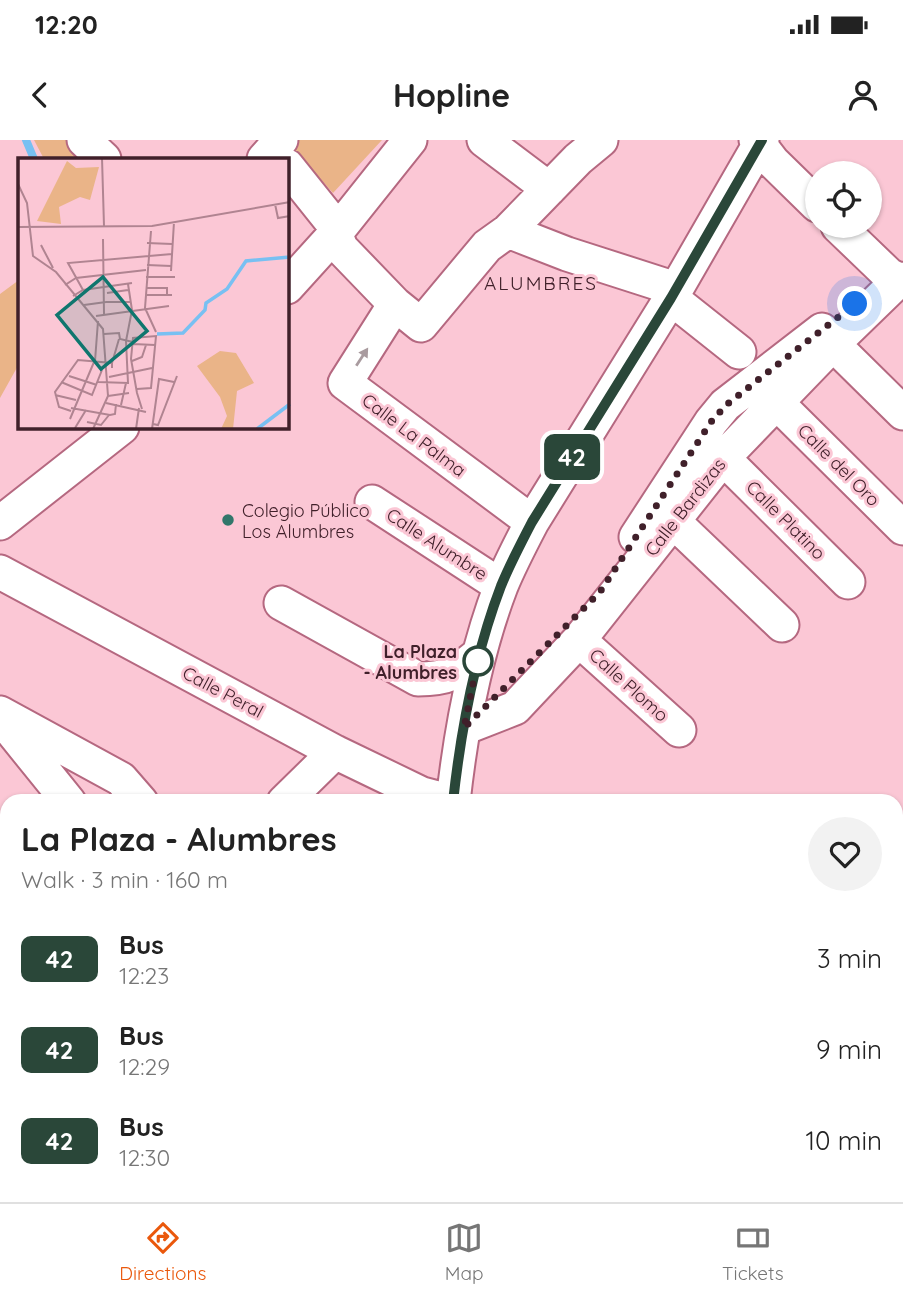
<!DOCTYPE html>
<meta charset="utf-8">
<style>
body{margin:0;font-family:Quicksand,sans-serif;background:#f2f2f2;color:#222;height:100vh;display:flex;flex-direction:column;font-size:26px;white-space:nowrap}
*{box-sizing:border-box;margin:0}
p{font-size:23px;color:#767676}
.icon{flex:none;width:38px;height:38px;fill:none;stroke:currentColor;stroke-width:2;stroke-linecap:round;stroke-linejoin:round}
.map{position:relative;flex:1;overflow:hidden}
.sheet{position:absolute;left:0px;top:654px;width:903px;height:408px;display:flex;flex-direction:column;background:#fff;border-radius:21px 21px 0 0;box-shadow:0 2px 5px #0004}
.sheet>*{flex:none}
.badge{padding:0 14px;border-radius:10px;font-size:24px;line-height:46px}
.fabs{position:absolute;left:805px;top:21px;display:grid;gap:14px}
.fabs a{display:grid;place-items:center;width:77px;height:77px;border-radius:50%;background:#fff;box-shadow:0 2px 5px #0004;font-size:35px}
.you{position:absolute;width:35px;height:35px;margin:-18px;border:5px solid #fff;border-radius:50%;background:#1a73e8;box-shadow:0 0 0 10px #1a73e833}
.map>.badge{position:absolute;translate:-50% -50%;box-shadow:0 0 0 4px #fff}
.round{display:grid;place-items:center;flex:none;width:74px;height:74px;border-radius:37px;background:#f2f2f2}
.overview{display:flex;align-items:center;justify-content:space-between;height:119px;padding:0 21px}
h1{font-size:33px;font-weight:800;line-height:52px}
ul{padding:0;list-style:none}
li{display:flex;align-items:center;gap:21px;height:91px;padding:0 21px}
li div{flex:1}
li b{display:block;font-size:26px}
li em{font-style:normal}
li .badge{min-width:77px;font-weight:700;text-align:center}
.status{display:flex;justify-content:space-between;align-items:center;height:49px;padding:0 35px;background:#fff;direction:ltr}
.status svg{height:19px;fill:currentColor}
header{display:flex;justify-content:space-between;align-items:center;height:91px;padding:0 21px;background:#fff;font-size:32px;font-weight:800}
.dock{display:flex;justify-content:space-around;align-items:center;height:98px;border-top:2px solid #e0e0e0;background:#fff;font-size:19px;color:#767676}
.dock a{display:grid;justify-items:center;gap:4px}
.dock .selected{color:#ea580c}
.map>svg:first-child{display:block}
</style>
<div class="status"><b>12:20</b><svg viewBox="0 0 49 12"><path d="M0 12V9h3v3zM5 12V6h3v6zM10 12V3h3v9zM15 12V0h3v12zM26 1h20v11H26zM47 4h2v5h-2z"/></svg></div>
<header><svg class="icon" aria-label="back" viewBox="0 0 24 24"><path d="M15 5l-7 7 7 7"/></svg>Hopline<svg class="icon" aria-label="person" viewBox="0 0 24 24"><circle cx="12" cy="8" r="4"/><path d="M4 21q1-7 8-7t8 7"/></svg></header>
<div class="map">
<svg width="903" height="1062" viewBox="0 0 903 1062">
<rect width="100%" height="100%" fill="#fbc7d5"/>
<!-- green -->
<path fill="#eab488" d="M34 0H68L88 19H44Z
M298 0H382L333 53 291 6Z
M19 140V224L0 258V154Z"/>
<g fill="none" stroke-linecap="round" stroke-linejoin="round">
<!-- stream -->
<path stroke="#78c0f2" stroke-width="8" d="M26 0 34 19"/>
<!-- minor casing -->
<g stroke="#b56880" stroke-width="37">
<path id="minor" d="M84 0 104 19
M484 0 549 49
M756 0 773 22 817 65
M264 19 281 0
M287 26 331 81 341 108 395 164 345 243 532 382
M838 86 889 135 903 142
M508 91 567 114 676 149
M287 147 335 94 410 0
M671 158 739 212
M395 164 421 185 487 106 508 91 578 19 601 0
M833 204 903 273
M776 262 903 388
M723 318 848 442
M372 362 501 446
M673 381 782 485
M0 383 122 287
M636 397 711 282 725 265 822 190
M0 432 335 612 422 654 452 662
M281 463 418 539C449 539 456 533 479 514
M579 500 679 590
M0 573 121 639 141 662
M6 584 69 662
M464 588 515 568 579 500 723 318 833 204 900 139
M284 662 335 612
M453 662C461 589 475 514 501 446 510 424 521 403 532 382L671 158 762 0
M0 777 7 781
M0 881 7 885
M0 997 7 986
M286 1055 297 1062
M527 1055 528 1062"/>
</g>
<!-- minor -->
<use href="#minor" stroke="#fff" stroke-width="33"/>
</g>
<!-- one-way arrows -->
<defs><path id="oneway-solid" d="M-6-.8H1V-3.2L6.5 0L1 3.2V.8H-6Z" transform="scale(1.75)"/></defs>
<use fill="#a99b9f" href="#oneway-solid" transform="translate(362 217) rotate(-57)"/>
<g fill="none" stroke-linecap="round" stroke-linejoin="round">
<!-- line casing -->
<g stroke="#fff" stroke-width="16">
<path id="line" d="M453 662C461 589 475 514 501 446 510 424 521 403 532 382L671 158 762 0"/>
</g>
<!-- line -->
<use href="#line" stroke="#2a4739" stroke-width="10"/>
<!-- walk -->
<path stroke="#40202a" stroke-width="7" stroke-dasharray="0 12.6" d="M478 521 479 514 464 588 600 452 711 282 726 265 855 164"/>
</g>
<!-- markers -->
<circle fill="#31766a" stroke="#fbc7d5" stroke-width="2.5" cx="228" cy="380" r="7"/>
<circle fill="#fff" stroke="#2a4739" stroke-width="3.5" cx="478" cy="521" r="14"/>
<g text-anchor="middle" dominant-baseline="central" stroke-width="6" stroke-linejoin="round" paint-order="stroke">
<!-- street labels -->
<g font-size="18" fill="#40202a" stroke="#fbc7d5">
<text transform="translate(414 295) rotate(37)">Calle La Palma</text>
<text transform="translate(839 325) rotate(45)">Calle del Oro</text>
<text transform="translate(685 367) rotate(-52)">Calle Bardizas</text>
<text transform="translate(786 380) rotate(45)">Calle Platino</text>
<text transform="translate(437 404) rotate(33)">Calle Alumbre</text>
<text transform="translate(629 545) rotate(42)">Calle Plomo</text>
<text transform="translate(223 552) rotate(28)">Calle Peral</text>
</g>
<!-- poi labels -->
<g font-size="18" fill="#40202a" stroke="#fbc7d5" text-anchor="start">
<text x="242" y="370">Colegio Público<tspan x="242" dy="21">Los Alumbres</tspan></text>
</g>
<!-- stop labels -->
<g font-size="18" font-weight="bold" fill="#40202a" stroke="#fbc7d5" text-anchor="end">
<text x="457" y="511">La Plaza<tspan x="457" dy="21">- Alumbres</tspan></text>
</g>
<!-- neighbourhood labels -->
<g font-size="19" letter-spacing="2" fill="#40202a" stroke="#fbc7d5">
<text x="541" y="143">ALUMBRES</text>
</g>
</g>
<!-- overview -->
<g transform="translate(18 18)">
<rect width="271" height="271" fill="#fbc7d5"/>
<path d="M202 193 218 195 236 225 219 233 215 271H203L209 258 202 239 179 208Z" fill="#eab488"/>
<path d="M49 3 58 10 81 9 72 42 62 39 41 49 43 66 19 63Z" fill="#eab488"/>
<path fill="none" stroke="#78c0f2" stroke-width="3.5" d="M139 176 165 175 187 152 188 145 209 131 228 103 272 99M239 271 272 246"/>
<path fill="none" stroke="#b08491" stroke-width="2" d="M84 0 86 68M0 26 9 45 15 98 38 114 85 171 90 238 75 271M257 46 260 60 272 58M0 69 134 68 272 44M133 73 127 150 138 174M85 81 86 156M129 85 154 86M23 87 35 110M0 102V128M129 107 153 108M153 113 156 64M128 119H157M47 127 58 120 128 112M128 130H149V137M65 132 50 105 154 96M89 135 110 132M128 137H154M55 138 65 132 114 125M88 144H112M66 147 88 144M78 158 151 148M86 176 101 175 102 181 115 184M115 186 137 187M77 203 80 163M114 203 124 199 128 187M94 205 101 181M51 218 79 227M91 219 134 210M43 224 74 237 84 212M80 224 110 225 108 183 114 152 110 126M119 231 133 230 138 178 115 180 113 201 119 235 124 251M37 237 58 242M90 238 111 235M88 245 128 254M103 247 108 225M53 250 92 257 97 256 98 246M53 253 41 249 37 234 60 202 94 205V210M52 261 76 204M69 264 83 267 91 257M135 266 140 267 159 218M57 270 68 252M118 271 121 250M134 271 141 221 156 224"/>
<path fill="#0f766e" fill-opacity="0.15" stroke="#0f766e" stroke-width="3.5" d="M85 119 129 173 83 211 39 157Z"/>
<rect width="271" height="271" fill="none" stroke="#40202a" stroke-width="3.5"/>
</g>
</svg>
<div class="fabs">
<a><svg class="icon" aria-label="locate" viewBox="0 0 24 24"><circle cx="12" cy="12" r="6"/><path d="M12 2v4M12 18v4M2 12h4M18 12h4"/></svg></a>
</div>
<div class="you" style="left:855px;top:164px"></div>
<b class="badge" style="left:572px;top:317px;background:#2a4739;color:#fff">42</b>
<section class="sheet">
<div class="overview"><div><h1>La Plaza - Alumbres</h1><p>Walk · 3 min · 160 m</p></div><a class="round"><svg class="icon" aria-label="heart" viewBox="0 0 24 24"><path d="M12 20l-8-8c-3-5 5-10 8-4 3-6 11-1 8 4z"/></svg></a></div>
<ul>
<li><span class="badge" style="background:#2a4739;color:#fff">42</span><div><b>Bus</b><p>12:23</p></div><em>3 min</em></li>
<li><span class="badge" style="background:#2a4739;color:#fff">42</span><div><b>Bus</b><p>12:29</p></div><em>9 min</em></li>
<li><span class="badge" style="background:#2a4739;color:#fff">42</span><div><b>Bus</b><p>12:30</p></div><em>10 min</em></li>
</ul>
</section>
</div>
<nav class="dock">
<a class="selected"><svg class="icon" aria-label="directions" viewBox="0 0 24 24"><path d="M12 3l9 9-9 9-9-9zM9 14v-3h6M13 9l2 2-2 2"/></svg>Directions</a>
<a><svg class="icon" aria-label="map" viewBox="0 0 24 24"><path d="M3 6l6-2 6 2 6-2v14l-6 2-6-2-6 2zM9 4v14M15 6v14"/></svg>Map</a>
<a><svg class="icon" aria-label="tickets" viewBox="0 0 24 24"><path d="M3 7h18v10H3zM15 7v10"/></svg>Tickets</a>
</nav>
